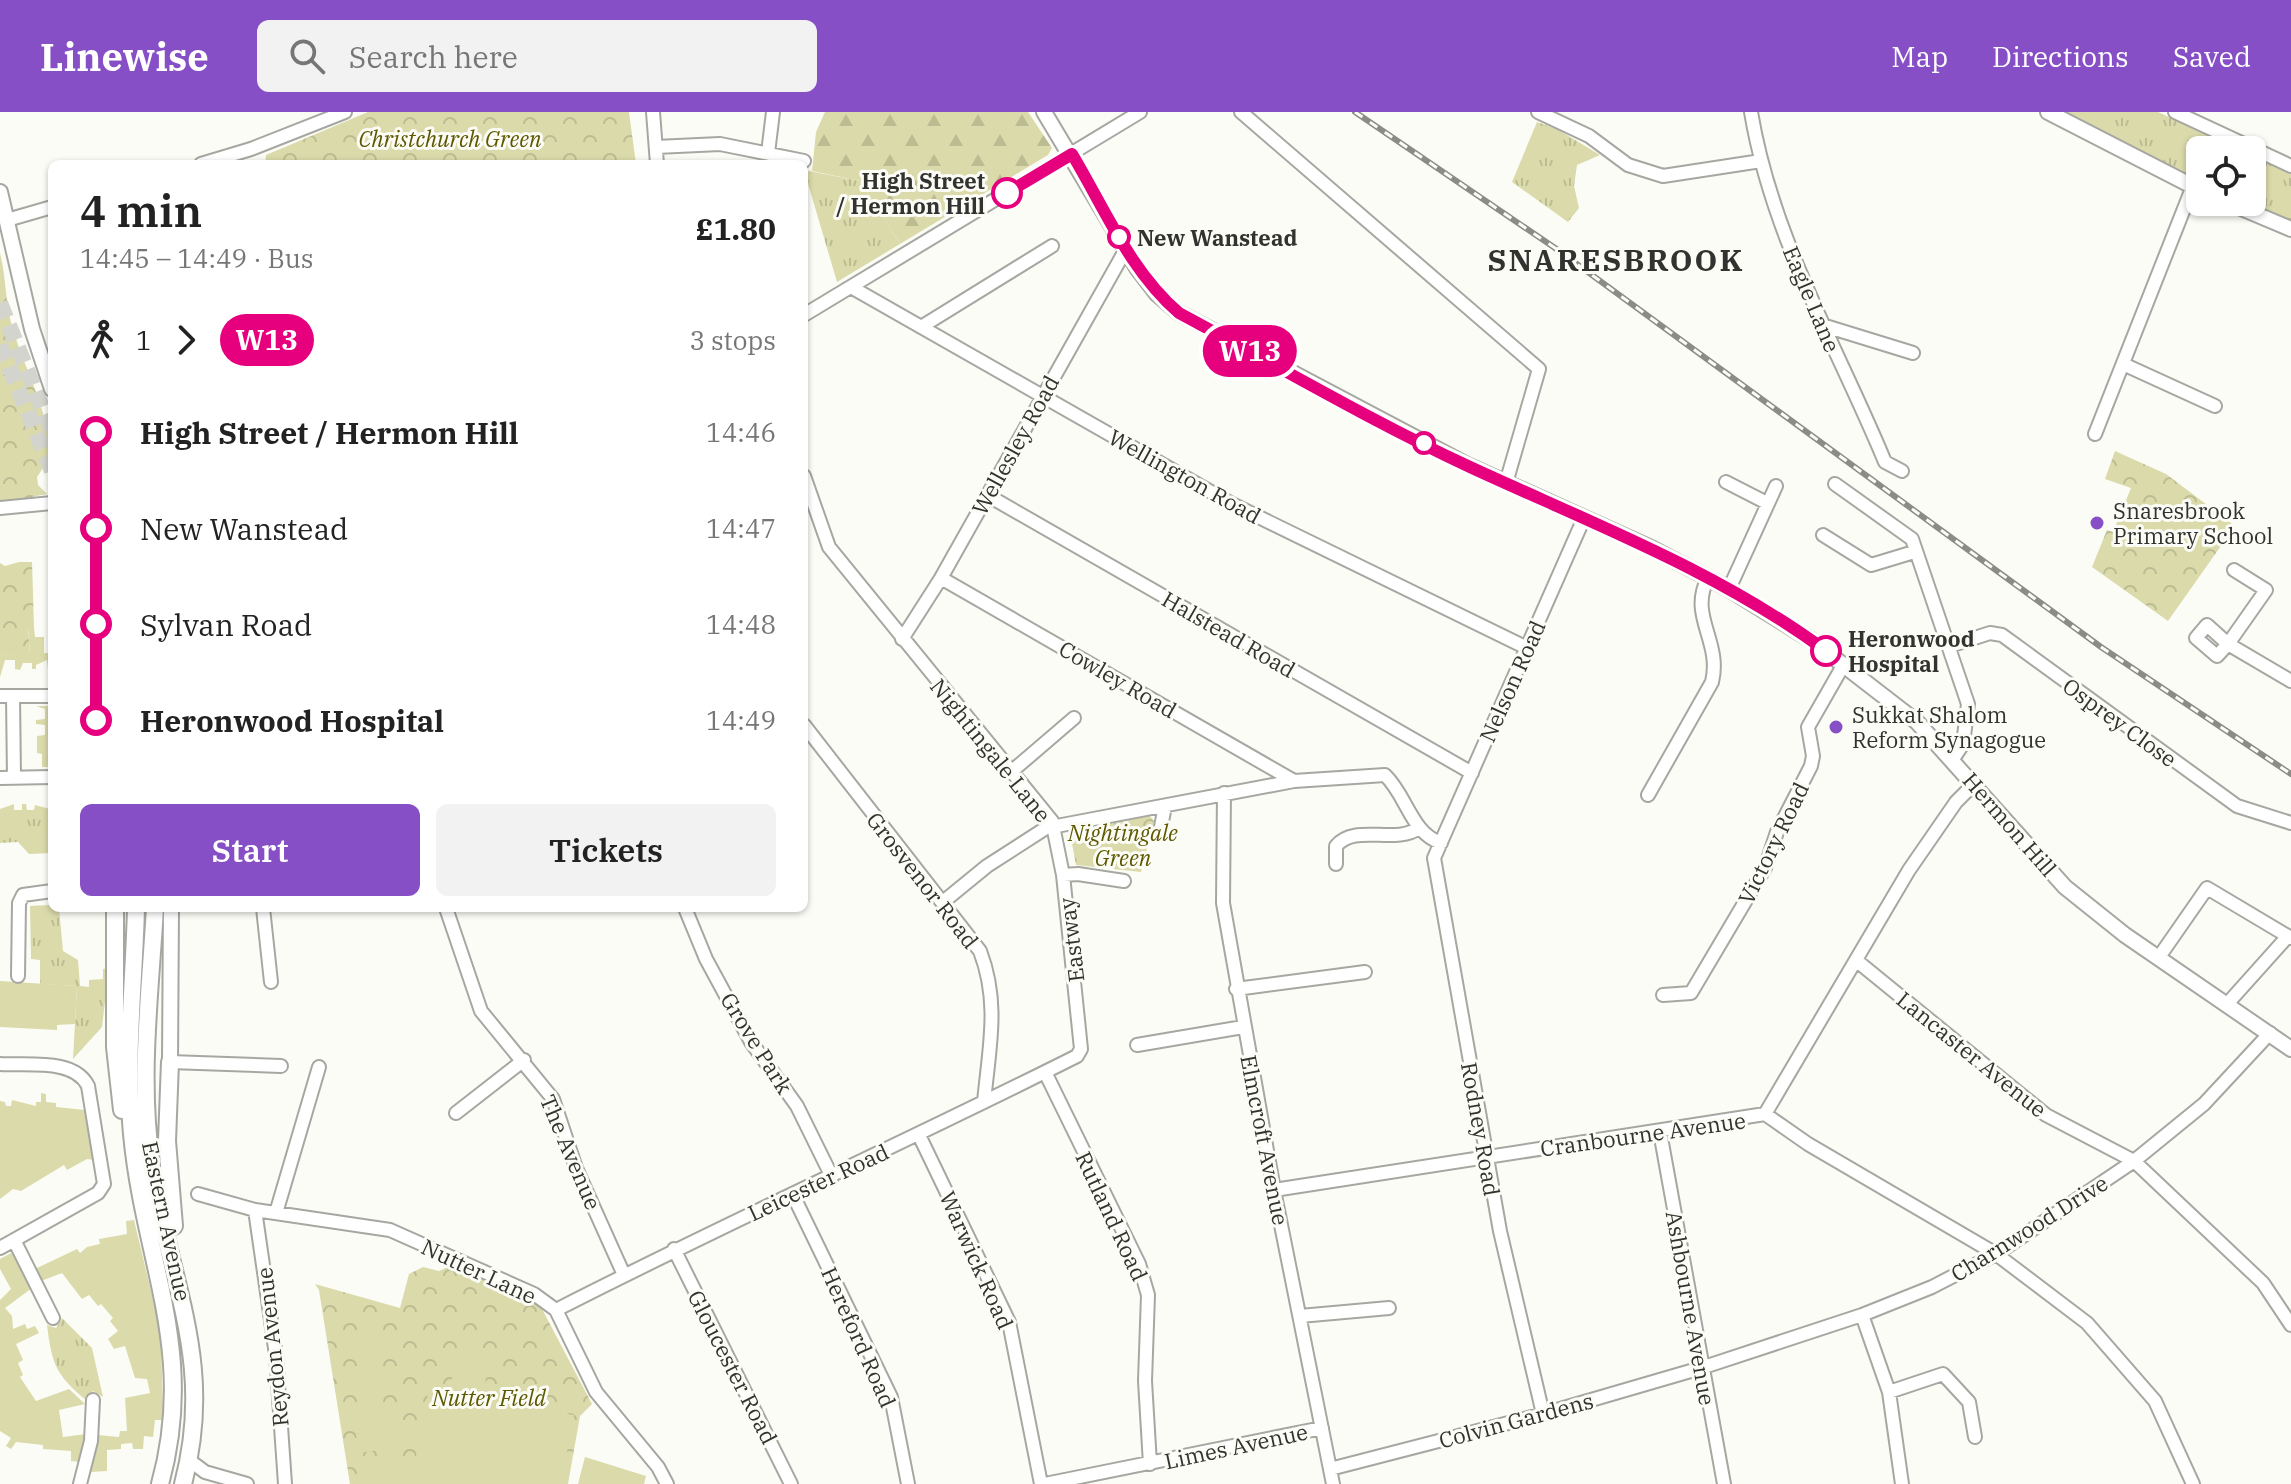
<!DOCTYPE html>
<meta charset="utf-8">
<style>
body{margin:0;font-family:"IBM Plex Serif",serif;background:#f2f2f2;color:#222;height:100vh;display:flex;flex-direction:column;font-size:30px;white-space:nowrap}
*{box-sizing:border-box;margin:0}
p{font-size:26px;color:#767676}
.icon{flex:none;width:44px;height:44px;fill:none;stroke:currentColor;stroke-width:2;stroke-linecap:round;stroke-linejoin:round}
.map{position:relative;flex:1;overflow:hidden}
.details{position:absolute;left:48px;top:48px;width:760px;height:752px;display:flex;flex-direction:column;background:#fff;border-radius:12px;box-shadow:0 2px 6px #0004}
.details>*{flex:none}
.badge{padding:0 16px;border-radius:26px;font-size:28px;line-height:52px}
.controls{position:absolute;left:2186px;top:24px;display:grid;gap:16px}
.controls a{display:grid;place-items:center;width:80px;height:80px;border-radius:12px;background:#fff;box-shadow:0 2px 6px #0004;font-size:40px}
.map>.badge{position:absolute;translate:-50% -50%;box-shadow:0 0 0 4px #fff}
.legs{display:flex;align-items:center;gap:12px;height:88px;padding:0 32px;font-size:26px}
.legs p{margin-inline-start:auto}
.headline{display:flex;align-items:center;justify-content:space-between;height:136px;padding:0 32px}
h1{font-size:44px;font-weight:600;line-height:60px}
.primary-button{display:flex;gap:16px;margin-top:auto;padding:16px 32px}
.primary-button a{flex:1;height:92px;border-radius:12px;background:#864fc6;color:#fff;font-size:32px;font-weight:600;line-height:92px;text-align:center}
.primary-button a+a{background:#f2f2f2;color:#222}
ul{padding:0 32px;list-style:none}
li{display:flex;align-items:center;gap:28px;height:96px;font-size:30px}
li i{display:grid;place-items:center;width:12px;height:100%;margin:0 10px;background:currentColor}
li i::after{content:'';width:20px;height:20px;margin:-10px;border:6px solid;border-radius:50%;background:#fff}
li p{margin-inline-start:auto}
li:first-child i{background:linear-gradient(#0000 50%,currentColor 0)}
li:last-child i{background:linear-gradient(currentColor 50%,#0000 0)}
header{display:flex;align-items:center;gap:48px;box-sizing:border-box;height:112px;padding:0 40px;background:#864fc6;color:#fff}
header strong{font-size:38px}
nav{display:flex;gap:44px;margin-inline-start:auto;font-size:28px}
.search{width:560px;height:72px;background:#f2f2f2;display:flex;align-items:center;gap:20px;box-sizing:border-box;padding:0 28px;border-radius:12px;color:#767676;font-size:30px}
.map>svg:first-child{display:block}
</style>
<header>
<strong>Linewise</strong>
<div class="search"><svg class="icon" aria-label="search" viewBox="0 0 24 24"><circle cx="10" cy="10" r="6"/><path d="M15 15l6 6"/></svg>Search here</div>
<nav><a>Map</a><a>Directions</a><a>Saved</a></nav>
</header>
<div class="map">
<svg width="2291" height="1372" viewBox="0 0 2291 1372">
<defs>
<pattern id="grass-tufts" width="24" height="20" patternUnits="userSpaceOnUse" patternTransform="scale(2)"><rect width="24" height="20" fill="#dbdaab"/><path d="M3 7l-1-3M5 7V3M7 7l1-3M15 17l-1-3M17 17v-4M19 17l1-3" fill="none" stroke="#bcbc93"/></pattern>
<pattern id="forest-firs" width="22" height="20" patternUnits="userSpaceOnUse" patternTransform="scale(2)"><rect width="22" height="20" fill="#dbdaab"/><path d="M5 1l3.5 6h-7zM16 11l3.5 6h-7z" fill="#bcbc93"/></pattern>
<pattern id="park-crowns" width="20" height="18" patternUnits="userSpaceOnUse" patternTransform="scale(2)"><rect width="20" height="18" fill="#dbdaab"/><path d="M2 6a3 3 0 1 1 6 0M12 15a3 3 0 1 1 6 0" fill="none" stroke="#bcbc93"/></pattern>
</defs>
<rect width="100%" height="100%" fill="#fcfcf6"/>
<!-- grass -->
<path fill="url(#grass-tufts)" d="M2065 0H2158L2240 38H2200V68Z
M1537 10 1557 17 1600 43 1577 53 1574 74 1579 96 1568 110 1512 70Z
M2252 44 2291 62V108L2248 90H2252Z
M804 58 860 69 900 132 837 170Z
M0 707H52V741L29 742 18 730 0 731Z
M52 793 59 796 63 839 78 848 80 874 89 875V868L103 867V857L109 856 102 915 73 947 77 874 40 872V848L31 847 30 794Z
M62 1206 92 1236 103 1285 93 1279 87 1289C56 1263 52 1253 47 1213L56 1216Z"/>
<!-- forest -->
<path fill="url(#forest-firs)" d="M825 0H1028L1052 36 1048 43 900 132 860 69 812 59 816 20Z"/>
<!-- park -->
<path fill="url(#park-crowns)" d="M368 0H629L636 52H265L266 43Z
M0 141C7 169 5 196 15 224 29 266 52 309 52 354L43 356 37 365 38 373 47 382 0 391Z
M2115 339 2166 362 2235 414 2168 509 2092 455 2107 418 2113 420 2131 376 2105 367Z
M19 450H32L34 515 28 516 30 542 0 543V451L5 454Z
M1149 703 1154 709 1141 760 1076 753 1070 721Z
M455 1152 541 1195 592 1292 580 1304 568 1372H350L319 1178 315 1172 400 1196 409 1162 423 1155 439 1159Z"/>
<!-- garden -->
<path fill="#dbdaab" d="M28 515H34L35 525H44V541H52V557H48L47 548 36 553V557H32V551H23L20 558 15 557V548H5L0 565V543L30 541Z
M36 594H52V655H42V642L37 641V624L45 623V613L36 612V608L45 607V597Z
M14 692V698H22V692H26L27 698H34L35 693 50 697 52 692V707H0V697Z
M0 869 77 874 75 912 57 913V918L0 915Z
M41 981 46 982V990L56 991V995L85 998 94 1048 87 1047 67 1058 64 1053 21 1079 13 1077 0 1087V989L5 990 6 994H11L12 988 36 994V990H41Z
M134 1108 161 1221 163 1308H155L153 1325 144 1324 143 1337H133L132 1331 121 1332V1337L107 1338V1359L90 1360 98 1323 119 1325 120 1319H127L125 1286 150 1281 147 1267 135 1266 125 1234 114 1237 108 1227 118 1219 110 1209 113 1206 101 1192 98 1194 89 1183 82 1187 62 1161 41 1169 35 1157 77 1137 80 1141 87 1135 100 1132 99 1127 127 1122 126 1109Z
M13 1140 32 1176 5 1196 12 1204 13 1217 25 1212 27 1217 35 1214 39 1221 16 1232 23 1248 18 1251 23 1263 20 1265 36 1289 69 1277 85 1292 59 1298 63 1325 86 1322 80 1350 71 1349V1339L43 1337V1333L16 1330 11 1337 6 1334 11 1326 0 1319V1188L11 1177 0 1157V1147Z
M380 1224 383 1242 343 1247 341 1229Z
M458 1240 490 1248 482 1284 450 1276Z
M385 1256 387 1274 347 1279 345 1261Z
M429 1277 574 1303 561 1372 411 1370Z
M392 1294 395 1312 355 1318 353 1300Z
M396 1317 399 1335 359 1341 356 1323Z
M585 1345 646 1364 644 1372H578Z
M360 1354 400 1355V1372H359Z"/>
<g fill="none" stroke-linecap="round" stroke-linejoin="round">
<!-- highway-tunnel -->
<path stroke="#d4d4ce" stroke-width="16" stroke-dasharray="16 8" stroke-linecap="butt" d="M0 191 52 320
M0 233 52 359"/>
<!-- minor casing -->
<g stroke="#a7a7a2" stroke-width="16">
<path id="minor" d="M653 0 657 52
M1241 0 1539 257 1506 371
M1538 0 1589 24 1628 53 1663 64 1761 49
M1751 0C1772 126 1837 234 1885 350L1902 359
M2175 0 2291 54
M656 35 720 32 804 49
M768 41 773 0
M201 52 251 37 345 0
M7 108 52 95
M851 175 1232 392 1527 536
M804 203 1140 0
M1822 213 1913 241
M921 215 1052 134
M2123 252 2215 294
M2095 322 2193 74
M1726 370 1767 391
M1835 372 1912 427 1968 592 1963 632 1953 647
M987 383 1472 661
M0 396 52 391
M1823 423 1871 453 1914 440
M2234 458 2266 478 2228 532 2291 569
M941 466 1294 669
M1729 477 1776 374
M2207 513 2228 532 2217 544 2196 526Z
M902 527 941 466 1126 137
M1950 534 1990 521 2002 523 2237 694 2291 711
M0 584H52
M13 584 14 666
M804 613 980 839C1000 891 989 936 984 990
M1011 660 1074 606
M0 666 52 665
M1224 681 1223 791 1274 1078 1333 1372
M1648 683 1712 570C1722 529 1688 504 1708 466
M1160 720 1165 694
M1336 752V734C1355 711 1395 733 1419 716
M1063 763 1078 762 1124 769
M943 790 987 754 1046 716 1294 669 1385 663C1407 684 1411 721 1441 731
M263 796 271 870
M446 796 481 899 553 987 576 1056 624 1163
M685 796 706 847 751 930 797 994 832 1065
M2159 845 2207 776 2291 826
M1857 849 2046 1003 2134 1049 2263 1171 2291 1213
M18 864 19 791 23 783 52 779
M1236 877 1365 860
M1663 883 1691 881 1765 756 1777 720 1811 654 1813 644 1808 615 1844 552
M2228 891 2288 824
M1137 933 1243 915
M170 950 281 954
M0 952C28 954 74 946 88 974L104 1072 98 1081 0 1136
M1045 960 1139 1152 1148 1183 1145 1269 1150 1352
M456 1001 524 948
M1765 1002 1808 1032 1996 1142 2087 1211 2155 1289 2193 1372
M1660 1020 1724 1372
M919 1023 1009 1210 1041 1372
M1274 1078 1765 1002 1909 758 1956 690 1974 672
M198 1082 255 1098 390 1118 534 1182 556 1198 596 1280 658 1355 667 1372
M793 1083 891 1285 908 1372
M255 1098 276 1243 285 1372
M276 1101 319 955
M14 1128 53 1206
M674 1137 791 1372
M556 1198C728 1110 904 1031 1077 944L1081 937 1063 763 1052 709 829 435 804 364
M1862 1203 1889 1280 1902 1372
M1300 1204 1389 1196
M1889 1280 1943 1262 1969 1290 1975 1325
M1543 1302 1500 1119 1434 746 1584 406
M189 1348 205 1360 247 1372
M1330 1357 1543 1302 1701 1256 1862 1203 1932 1175 1996 1142 2134 1049 2204 992 2270 921
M80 1372 91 1329 93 1288
M1045 1372 1322 1316"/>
</g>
<!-- major casing -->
<g stroke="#a7a7a2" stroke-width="18">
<path id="major" d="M1044 0 1137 156 1157 182 1179 201 1467 353 1651 436 1729 477 1811 528 1917 610 2065 775 2125 823 2291 937
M2048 0 2200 78
M0 80 32 217 52 277
M2227 90 2291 117
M170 950 171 796"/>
</g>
<!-- highway casing -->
<g stroke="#a7a7a2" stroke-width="20">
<path id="highway" d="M115 796V935L122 998
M136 796C134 872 125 947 132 1022 144 1150 197 1239 160 1372
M155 796C150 881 139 966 151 1050 168 1169 216 1248 183 1372
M170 950 167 1029 174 1114"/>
</g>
<!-- minor -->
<use href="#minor" stroke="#fff" stroke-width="12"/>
<!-- major -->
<use href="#major" stroke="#fff" stroke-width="14"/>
<!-- highway -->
<use href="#highway" stroke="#fff" stroke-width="16"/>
<!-- rail casing -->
<g stroke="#8b8b87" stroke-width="6">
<path id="rail" d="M1355 0 1555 136 2101 535 2291 662"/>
</g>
<!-- rail -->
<use href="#rail" stroke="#fcfcf6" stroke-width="3" stroke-dasharray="9" stroke-linecap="butt"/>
</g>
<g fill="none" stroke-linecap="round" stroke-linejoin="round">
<!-- line-1 casing -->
<g stroke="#fff" stroke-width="18">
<path id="line-1" d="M1007 81 1072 42C1105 97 1130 159 1179 201 1276 253 1371 309 1470 355 1591 411 1718 459 1826 539"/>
</g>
<!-- line-1 -->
<use href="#line-1" stroke="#e6007e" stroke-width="12"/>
</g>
<!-- markers -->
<g fill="#fff" stroke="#e6007e" stroke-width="4">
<circle cx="1007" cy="81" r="14"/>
<circle cx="1119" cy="125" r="10"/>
<circle cx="1424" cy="331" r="10"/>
<circle cx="1826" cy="539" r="14"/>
</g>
<g fill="#864fc6" stroke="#fcfcf6" stroke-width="3">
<circle cx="2097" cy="411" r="8"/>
<circle cx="1836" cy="615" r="8"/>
</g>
<g text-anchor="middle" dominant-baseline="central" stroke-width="6" stroke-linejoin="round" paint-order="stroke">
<!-- park labels -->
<g font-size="22" font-style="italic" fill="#5d5800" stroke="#fcfcf6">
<text x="450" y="26">Christchurch Green</text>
<text x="1123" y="720">Nightingale<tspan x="1123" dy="25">Green</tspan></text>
<text x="489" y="1285">Nutter Field</text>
</g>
<!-- stop labels -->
<g font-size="22" font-weight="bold" fill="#323230" stroke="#fcfcf6" text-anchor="start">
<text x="985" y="68" text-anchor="end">High Street<tspan x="985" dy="25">/ Hermon Hill</tspan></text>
<text x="1137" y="125">New Wanstead</text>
<text x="1848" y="526">Heronwood<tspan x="1848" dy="25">Hospital</tspan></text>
</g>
<!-- street labels -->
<g font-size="22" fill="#323230" stroke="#fcfcf6">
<text transform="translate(1812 187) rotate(67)">Eagle Lane</text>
<text transform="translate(1015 333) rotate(-61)">Wellesley Road</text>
<text transform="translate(1185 364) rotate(29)">Wellington Road</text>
<text transform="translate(1229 522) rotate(30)">Halstead Road</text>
<text transform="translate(1118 567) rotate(30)">Cowley Road</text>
<text transform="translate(1512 569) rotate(-66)">Nelson Road</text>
<text transform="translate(2120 610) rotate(36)">Osprey Close</text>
<text transform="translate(991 638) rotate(51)">Nightingale Lane</text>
<text transform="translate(2010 712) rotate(49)">Hermon Hill</text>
<text transform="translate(1773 731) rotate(-64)">Victory Road</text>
<text transform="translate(923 768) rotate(52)">Grosvenor Road</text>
<text transform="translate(1071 828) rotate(-97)">Eastway</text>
<text transform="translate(757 931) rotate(58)">Grove Park</text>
<text transform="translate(1972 942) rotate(39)">Lancaster Avenue</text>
<text transform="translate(1481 1017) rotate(80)">Rodney Road</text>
<text transform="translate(1643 1022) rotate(-8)">Cranbourne Avenue</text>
<text transform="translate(1265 1028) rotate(79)">Elmcroft Avenue</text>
<text transform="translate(571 1040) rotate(67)">The Avenue</text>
<text transform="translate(818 1070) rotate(-25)">Leicester Road</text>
<text transform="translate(1112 1104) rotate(65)">Rutland Road</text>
<text transform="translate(167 1109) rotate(78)">Eastern Avenue</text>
<text transform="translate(2029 1116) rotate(-32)">Charnwood Drive</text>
<text transform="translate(977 1148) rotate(66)">Warwick Road</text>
<text transform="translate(479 1159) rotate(25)">Nutter Lane</text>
<text transform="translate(1691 1196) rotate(80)">Ashbourne Avenue</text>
<text transform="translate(859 1225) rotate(66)">Hereford Road</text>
<text transform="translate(272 1235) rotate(-96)">Reydon Avenue</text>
<text transform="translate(733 1255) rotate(63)">Gloucester Road</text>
<text transform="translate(1516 1308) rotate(-15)">Colvin Gardens</text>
<text transform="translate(1236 1334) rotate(-12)">Limes Avenue</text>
</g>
<!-- poi labels -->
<g font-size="22" fill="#323230" stroke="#fcfcf6" text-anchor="start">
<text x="2113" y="398">Snaresbrook<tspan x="2113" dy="25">Primary School</tspan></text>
<text x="1852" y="602">Sukkat Shalom<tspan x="1852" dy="25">Reform Synagogue</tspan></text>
</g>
<!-- district labels -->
<g font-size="30" font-weight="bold" letter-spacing="2" fill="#323230" stroke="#fcfcf6">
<text x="1616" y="147">SNARESBROOK</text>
</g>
</g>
</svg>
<div class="controls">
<a><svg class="icon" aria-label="locate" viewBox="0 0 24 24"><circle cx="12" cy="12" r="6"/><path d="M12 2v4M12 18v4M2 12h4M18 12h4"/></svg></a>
</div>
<b class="badge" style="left:1250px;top:239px;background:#e6007e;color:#fff">W13</b>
<section class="details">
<div class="headline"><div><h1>4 min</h1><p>14:45 – 14:49 · Bus</p></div><b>£1.80</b></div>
<div class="legs"><svg class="icon" aria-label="walk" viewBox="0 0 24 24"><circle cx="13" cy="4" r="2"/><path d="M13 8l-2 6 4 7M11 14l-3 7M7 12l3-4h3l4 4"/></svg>1<svg class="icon" aria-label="forward" viewBox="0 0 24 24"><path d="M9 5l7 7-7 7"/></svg><b class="badge" style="background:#e6007e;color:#fff">W13</b><p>3 stops</p></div>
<ul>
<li><i style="color:#e6007e"></i><b>High Street / Hermon Hill</b><p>14:46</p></li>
<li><i style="color:#e6007e"></i><span>New Wanstead</span><p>14:47</p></li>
<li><i style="color:#e6007e"></i><span>Sylvan Road</span><p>14:48</p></li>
<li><i style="color:#e6007e"></i><b>Heronwood Hospital</b><p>14:49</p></li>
</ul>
<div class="primary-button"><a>Start</a><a>Tickets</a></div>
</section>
</div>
